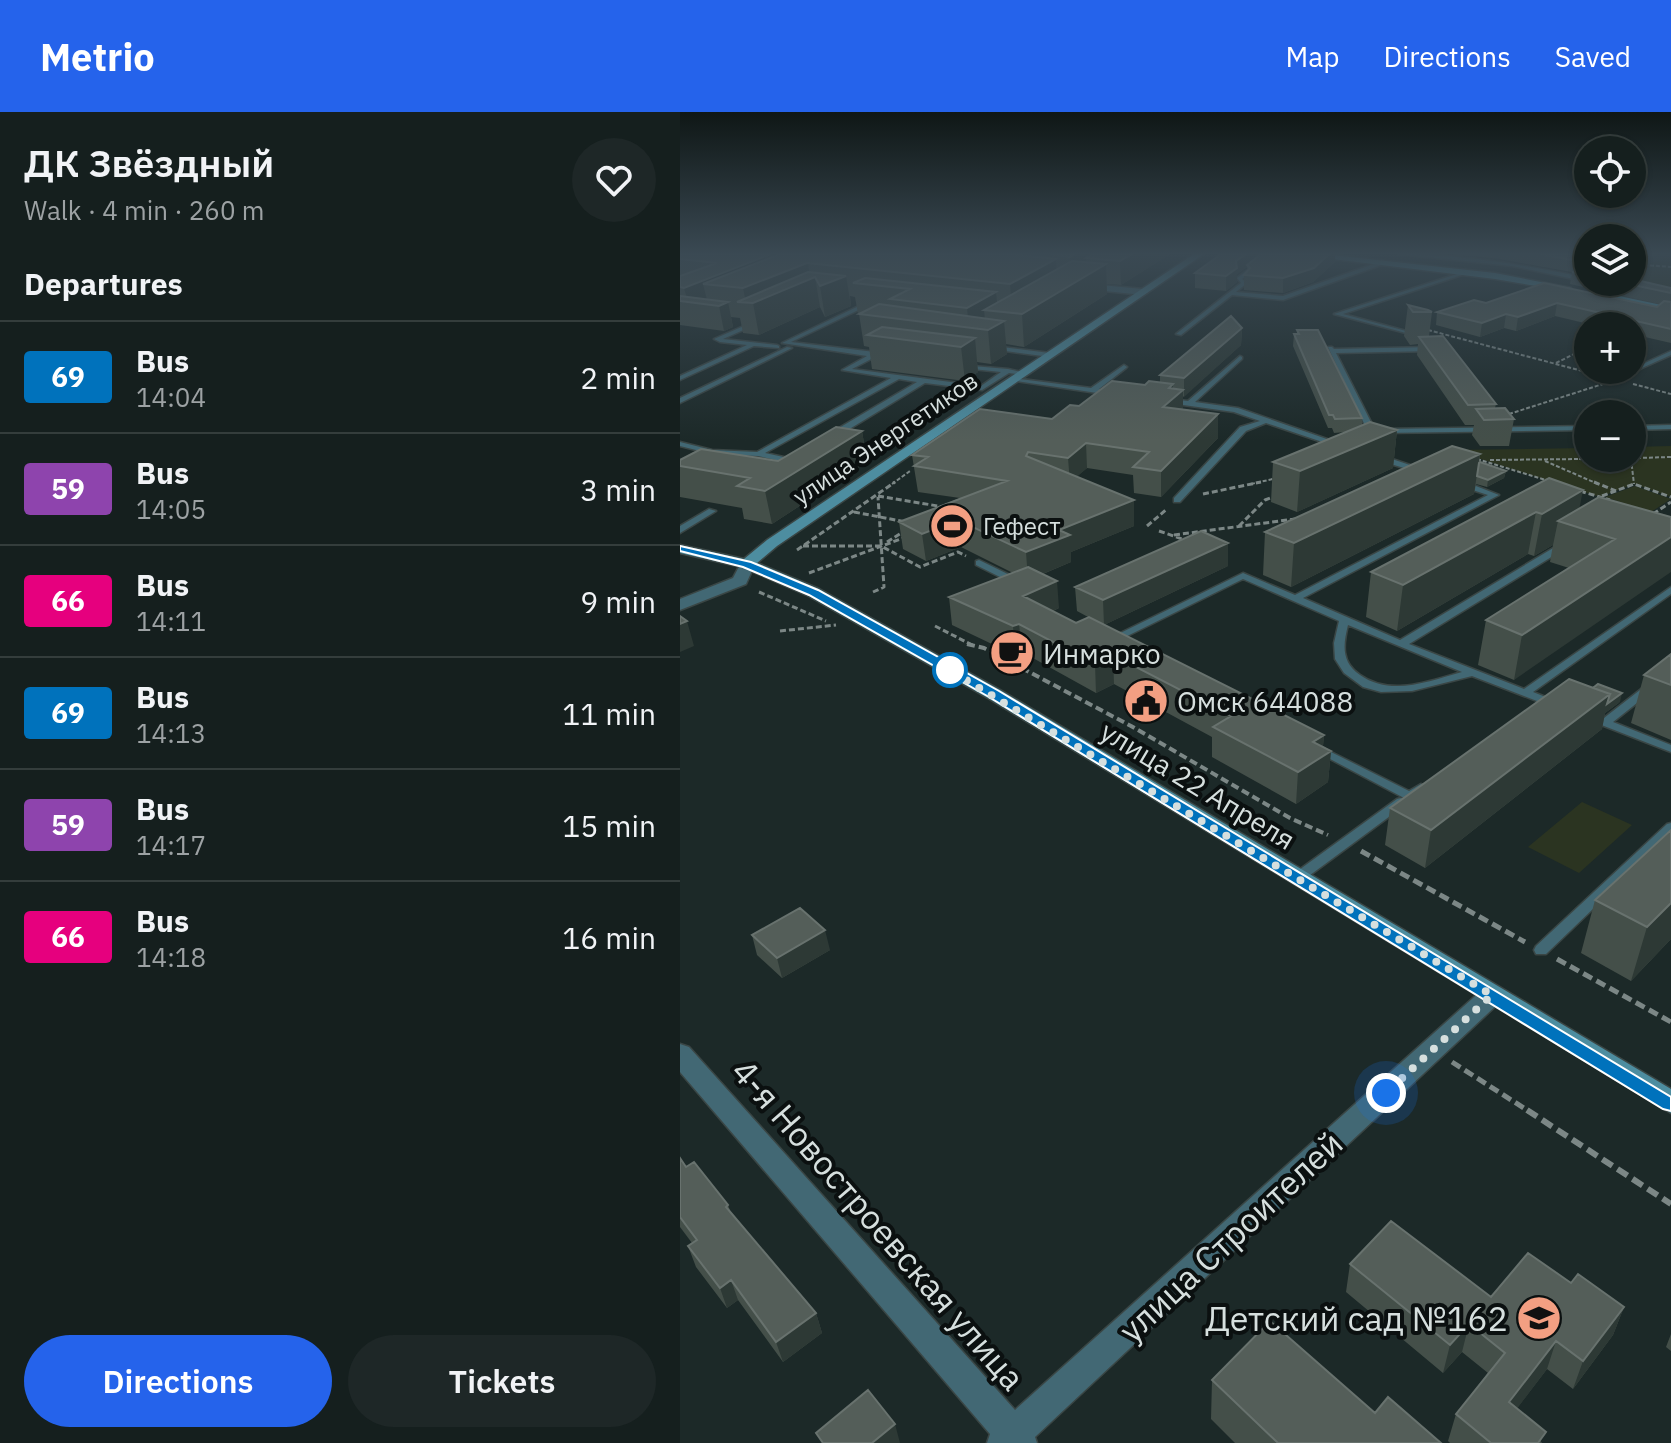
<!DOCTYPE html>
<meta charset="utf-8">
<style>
body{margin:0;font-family:"IBM Plex Sans",sans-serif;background:#1e2727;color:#f1f3f6;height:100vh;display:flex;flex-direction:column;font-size:30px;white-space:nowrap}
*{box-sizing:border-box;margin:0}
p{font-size:26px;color:#9da2a4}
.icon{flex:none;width:44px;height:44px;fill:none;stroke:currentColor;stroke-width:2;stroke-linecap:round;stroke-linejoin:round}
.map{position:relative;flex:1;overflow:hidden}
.drawer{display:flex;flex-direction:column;background:#151f1e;width:680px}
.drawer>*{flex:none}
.badge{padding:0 16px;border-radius:6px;font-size:28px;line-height:52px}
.tools{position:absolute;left:894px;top:24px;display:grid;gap:16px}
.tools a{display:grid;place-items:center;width:72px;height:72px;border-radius:50%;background:#151f1e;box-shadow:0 2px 6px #0004,0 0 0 2px #343d3c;font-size:40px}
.you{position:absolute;width:40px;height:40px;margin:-20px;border:6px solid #fff;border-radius:50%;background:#1a73e8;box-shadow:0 0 0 12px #1a73e833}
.map>.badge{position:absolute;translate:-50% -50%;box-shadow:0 0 0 4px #fff}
h2{padding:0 24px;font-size:30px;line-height:72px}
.round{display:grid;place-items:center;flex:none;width:84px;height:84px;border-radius:42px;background:#1e2727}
.headline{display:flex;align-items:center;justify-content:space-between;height:136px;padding:0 24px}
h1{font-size:38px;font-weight:600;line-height:60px}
.primary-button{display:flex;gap:16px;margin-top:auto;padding:16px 24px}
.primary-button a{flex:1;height:92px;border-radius:48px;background:#2563eb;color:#fff;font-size:32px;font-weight:600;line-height:92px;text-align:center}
.primary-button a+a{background:#1e2727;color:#f1f3f6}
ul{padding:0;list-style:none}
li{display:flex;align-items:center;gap:24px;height:112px;padding:0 24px;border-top:2px solid #343d3c}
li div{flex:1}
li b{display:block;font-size:30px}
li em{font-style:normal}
li .badge{min-width:88px;font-weight:700;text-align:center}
header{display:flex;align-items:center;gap:48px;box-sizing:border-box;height:112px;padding:0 40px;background:#2563eb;color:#fff}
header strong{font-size:38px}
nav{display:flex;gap:44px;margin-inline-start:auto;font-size:28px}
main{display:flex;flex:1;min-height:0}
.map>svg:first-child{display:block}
</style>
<header>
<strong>Metrio</strong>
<nav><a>Map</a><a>Directions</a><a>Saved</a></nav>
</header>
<main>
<section class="drawer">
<div class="headline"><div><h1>ДК Звёздный</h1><p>Walk · 4 min · 260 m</p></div><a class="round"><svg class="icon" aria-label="heart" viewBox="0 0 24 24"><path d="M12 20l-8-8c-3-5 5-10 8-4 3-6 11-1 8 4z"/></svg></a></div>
<h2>Departures</h2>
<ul>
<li><span class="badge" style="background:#0072bc;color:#fff">69</span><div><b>Bus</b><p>14:04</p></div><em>2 min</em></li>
<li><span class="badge" style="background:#8e44ad;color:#fff">59</span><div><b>Bus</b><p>14:05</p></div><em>3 min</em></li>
<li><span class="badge" style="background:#e6007e;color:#fff">66</span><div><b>Bus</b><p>14:11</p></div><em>9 min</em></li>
<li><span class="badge" style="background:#0072bc;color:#fff">69</span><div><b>Bus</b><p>14:13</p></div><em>11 min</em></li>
<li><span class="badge" style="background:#8e44ad;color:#fff">59</span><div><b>Bus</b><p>14:17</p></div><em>15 min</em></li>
<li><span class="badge" style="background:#e6007e;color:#fff">66</span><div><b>Bus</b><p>14:18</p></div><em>16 min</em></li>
</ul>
<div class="primary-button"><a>Directions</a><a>Tickets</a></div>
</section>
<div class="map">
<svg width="991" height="1331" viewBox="0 0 991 1331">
<rect width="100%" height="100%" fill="#1c2928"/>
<!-- green -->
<path fill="#2b3421" d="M952 142 991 144V178L978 172 952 170Z
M991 334V385L954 372 920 385 772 338 908 336V343L898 347 906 351 921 350 922 347 952 346V335Z
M955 374 991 387 971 400 925 385Z
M902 690 952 713 899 761 848 735Z"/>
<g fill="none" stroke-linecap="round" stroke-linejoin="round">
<!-- lane casing -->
<g stroke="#3a4645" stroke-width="3">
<path id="lane" d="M718 142C783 142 844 153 908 166V170L832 154Z
M702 149 704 152 603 188 552 183 501 223 496 222 561 171 557 166 573 154 578 155 562 167 567 171 556 180 603 184Z
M783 160 788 161 663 202 741 223V225L654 202Z
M187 190 189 193 111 230 195 240 208 244 205 246 195 245 172 257 301 274 321 260 283 256 281 255V253L328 257 346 261 343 263 329 261 302 278 245 271 153 327H147V323L237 270 219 267 85 341 122 349 123 351 119 353 78 344 32 342 0 334V330L32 338 77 340 211 266 162 258 187 244 102 231Z
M75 209 77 212 43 227 97 233 99 234V236L74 234 0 268V264L67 233 40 230 34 227Z
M313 234 370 241 373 243 370 245 311 237V235Z
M107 235 112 236 0 291V286Z
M648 235H652L654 237 753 235 756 237 753 239 656 241 697 322 693 324 689 322Z
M991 239V243L935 268 930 267Z
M560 244 562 245V247L515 290 558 296 664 333 657 335 586 311 566 319 500 390H494V386L560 315 580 309 554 300 489 291 486 289 489 287 508 289Z
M444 253 447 255 446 256 419 277 433 280V282L431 283 330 268 333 266 411 276Z
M991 313V317L952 318V314Z
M908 314V318L701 321 697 319 701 317Z
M697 344H703L748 359 741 361 697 348Z
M777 369H783L819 383 623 486 720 528 880 432H886V436L729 532 844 577 991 475V482L853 580 878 590 880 592 878 594H870L792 564 732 579 701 580 683 575 664 561 655 547 654 531 659 509 563 467 433 531 429 532 424 529 563 461 615 483 808 383 777 373ZM668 513 782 560C749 569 711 585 680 563 661 550 663 533 668 513Z
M29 397 36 399 0 421V414Z
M299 448 340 468 342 470 340 472H334L296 453V449Z
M991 556V564L933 610 991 633V640L906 607 904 605 910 602 924 606 987 557Z
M637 633 729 679 741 672 747 676 734 687H726L633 638 631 636Z
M721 686 727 690 725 693 622 769H612L610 766 612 763 717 687Z
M991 711V722L866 842H856L854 838 856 834 987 712Z"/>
</g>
<!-- street casing -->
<g stroke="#3a4645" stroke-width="3">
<path id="street" d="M399 171 463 177 468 180 463 183 396 176Z
M67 447 75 452 66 472 0 498V487L53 466 62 449Z
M812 874 821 877 824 883 821 889 355 1325 357 1331H307L310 1322 0 960V932L9 935 335 1298 803 877Z"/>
</g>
<!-- secondary casing -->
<g stroke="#3a4645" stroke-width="3">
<path id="secondary" d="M514 142H524L97 434 77 451 139 477 320 578 991 977V1001L308 586 127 483 62 455 0 441V433L64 447 87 428Z
M612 142H643L815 161 891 176 886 179 815 167Z
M925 181 991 195V201L922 186Z"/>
</g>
<!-- path-far4 -->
<path stroke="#7c8786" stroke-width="2" stroke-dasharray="4 2" stroke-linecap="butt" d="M952 152 991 155
M748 218 921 264
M876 251 908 235
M953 272 991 282
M829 302 923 272
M908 343 900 347 912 351 921 348
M797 347 869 369
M921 347 991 345
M951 347 954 372
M810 348 900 347
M865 349 918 372
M212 372 230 359
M571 372 597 366"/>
<!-- path-far3 -->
<path stroke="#7c8786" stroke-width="3" stroke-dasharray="6 3" stroke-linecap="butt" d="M914 370 936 379
M900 379 930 388
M523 382 581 370
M198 384 264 395
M922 384 954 372 991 385
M174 400 226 410
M973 402 991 390
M467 414 487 397
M559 414 585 388 596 384
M479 419 508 429
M494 423 615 407
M207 430 223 420
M123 434H201L240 455 278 440 286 444
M117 438 215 370
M129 461 226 425
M79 480 146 509
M193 480 204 475 198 385
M255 514 294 534
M100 519 156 513"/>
<!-- path-far2 -->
<path stroke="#7c8786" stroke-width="4" stroke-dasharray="8 4" stroke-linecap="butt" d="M287 532 304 536 451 614 610 706 648 723"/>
<!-- path-far1 -->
<path stroke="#7c8786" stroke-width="5" stroke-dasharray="10 5" stroke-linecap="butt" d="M681 739 845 830
M877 847 991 910
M772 950 850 1000"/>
<!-- path -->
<path stroke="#7c8786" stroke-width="6" stroke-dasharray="12 6" stroke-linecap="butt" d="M847 998 991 1092"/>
<!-- lane -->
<use href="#lane" fill="#426874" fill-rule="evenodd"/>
<!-- street -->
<use href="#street" fill="#426874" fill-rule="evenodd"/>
<!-- secondary -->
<use href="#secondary" fill="#4d8da0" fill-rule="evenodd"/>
</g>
<!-- wall -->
<path fill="#444f49" d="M0 142H490L441 173 427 172V182L344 235 326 232 327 242 311 252 297 250 298 260 285 269 192 257 189 235 184 234 179 202H178L175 185 170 184 171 194 145 205 140 195 79 223 63 221 60 206 51 205 53 215 44 219 0 213Z
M542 142H655V150L633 170 603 181 564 178V163L567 160V155L557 162V170L546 179 515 176V161Z
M770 142H908V170H952L991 176V231L952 222V214H917L875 204 836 219 824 216 800 225 756 213 757 200 806 191 864 171 977 195 980 192 890 172 892 160 814 146Z
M728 193 752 200 749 224 816 292 815 296 834 307 829 334H800L792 323 794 313H785L737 243 738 232 730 233 724 224Z
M562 216 561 233 503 285V297L538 302V326L481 385 454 381 453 363 407 356 397 364 454 414 391 440V450L363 462 379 496 373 499 396 511 408 505 397 499 395 475 548 454 424 513 644 623 643 634 651 639 648 670 616 692 532 645V625L434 572 416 581 342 540 335 543 272 513 269 485 333 461 281 435 246 449 223 437 219 410 280 386 238 380 232 343 372 307 399 294 465 273 480 271V263Z
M617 218 682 306V313L717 318 713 356 617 400 591 390 593 350 665 320 654 321 652 316H648L613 234 614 222H617Z
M182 319 187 350 92 412 64 407 62 396 0 385V348L98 349Z
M800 342 799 351 826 359 824 366 807 375 796 372 794 382 611 475 583 463 585 420Z
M869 366 899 396 991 405 834 568 798 553 806 508 889 456 870 450 873 433 854 444 848 442 717 519 686 505 691 460Z
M991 542V628L951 611 964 563Z
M940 590 925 601 922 617 745 756 705 733 710 696Z
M915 788 991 827 951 869 901 841Z
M72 823 150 838 102 866 77 843Z
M0 1046 6 1055 48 1093 51 1101 136 1201 142 1221 103 1250 58 1188 47 1196 16 1155 8 1134 12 1131 0 1115Z
M670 1152 811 1185 891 1171 944 1195 933 1223 893 1277 867 1257 837 1296 862 1331H770L768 1329 776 1302 808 1261 782 1240 763 1261 666 1180Z
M991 1222V1239L986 1235Z
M532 1268 695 1301 761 1331H555L531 1307Z"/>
<!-- shaded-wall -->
<path fill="#2d3935" d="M91 142H130L132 150 128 151 130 167 135 165 140 195 79 223 73 191H66L63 176 23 172 28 192 8 190 4 176Z
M394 142H434L406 146V159L391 168 390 145Z
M452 142H490L441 173 440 149Z
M566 142H578V148L567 153V155L557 162V170L546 179V164L556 149Z
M649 142H655V150L633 170 603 181V166Z
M966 142H991V144L952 158V148Z
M376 147 377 176 332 201 330 172Z
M426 152 427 182 344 235 342 202Z
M166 164 171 194 145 205 140 174Z
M316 180 318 200 304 198 306 218 289 216 287 196Z
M48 190 53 215 44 219 39 194Z
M877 191 875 204 836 219 838 205Z
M826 202 824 216 800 225 802 211Z
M324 209 327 242 311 252 308 218Z
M562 216 561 233 504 285V266Z
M295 226 298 260 285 269 281 235Z
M493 272V286L503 278V301L483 295 489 276Z
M538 302V326L481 385V359Z
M717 318 713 356 617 400 620 359Z
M182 319 187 350 92 412 85 379Z
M406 331 407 356 390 371 388 346Z
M800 342 794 382 611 475 614 431Z
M826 359 824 366 807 375 808 368Z
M903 378 896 414 878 409 873 433 854 444 862 402Z
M454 388V414L391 440V450L348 468 346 440 379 418Z
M856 400 848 442 717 519 723 473Z
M278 408 281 435 246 449 242 422Z
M991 425V460L834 568 842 523Z
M548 431V454L424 513 423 488Z
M377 469 379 496 345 511 343 484Z
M7 509 14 534 0 540V512Z
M339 512 342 540 335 543 333 514Z
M433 543 434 572 416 581 415 552Z
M942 581 940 590 925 601 922 617 745 756 751 718 930 582Z
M644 623 642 645 651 639 648 670 616 692 618 660 633 630Z
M991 791V827L951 869 967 815Z
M145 818 150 838 102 866 97 846Z
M51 1168 58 1188 47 1196 40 1176Z
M944 1195 933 1223 893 1277 903 1249Z
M136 1201 142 1221 103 1250 96 1230Z
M789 1212 782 1240 763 1261 770 1233Z
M876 1229 867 1257 821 1318 829 1290Z
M215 1312 220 1331H192Z"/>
<!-- building -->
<path fill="#545e59" stroke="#68726e" stroke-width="2" d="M0 142H91L4 176 0 175V164L37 151 0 147Z
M100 142H329L376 147 330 172 127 151 63 176 23 172Z
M370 142H394L390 145Z
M412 142H452L440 149 406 146Z
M541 142H566L556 149 557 156 546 164 515 161Z
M581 142H649L634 156 603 166 564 163 570 156 567 153Z
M860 142H908V151Z
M952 142H966L952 148Z
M392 149 426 152 342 202 304 198Z
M128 160 166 164 140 174 135 165 73 191 57 190Z
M892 160H908V163Z
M185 166 316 180 287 196 210 187 230 177 173 171Z
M952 167 991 176V181L939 170H952Z
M864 171 977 195 984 189 991 190V217L877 191 838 205 826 202 802 211 757 200 794 188 806 191Z
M0 184 48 190 39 194 0 189Z
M199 192 324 209 308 218 179 202Z
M728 193 748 198 752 200H733Z
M551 204 562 216 504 266 480 263Z
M202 215 295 226 281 235 187 223Z
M617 218H638L682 306 655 307 653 303H649L614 222H619Z
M763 224 816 292 788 293 739 225Z
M432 269 465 273 469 269 493 272 489 276 503 278 483 295 538 302 481 359 453 355 469 340 406 331 388 346 348 340 346 344 454 388 379 418 390 423 346 440 278 408 242 422 219 410 327 369 234 354 248 345 232 343 300 297 372 307 390 293 399 294Z
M825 296 834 307 804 308 796 297Z
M690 310 717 318 620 359 593 350Z
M156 315 182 319 85 379 57 374 70 366 0 354V348L21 337 98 349Z
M772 334 800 342 614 431 585 420Z
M800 350 826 359 808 368 797 364 799 351Z
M869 366 903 378 862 402 856 400 723 473 691 460Z
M919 385 991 405V425L842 523 806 508 935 427 878 409Z
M521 419 548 431 423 488 395 475Z
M348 455 377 469 343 484 396 511 409 505 644 623 633 630 651 639 618 660 533 615 551 604 433 543 415 552 339 512 333 514 269 485Z
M0 504 7 509 0 512Z
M991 542V573L964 563Z
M889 567 930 582 751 718 710 696Z
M918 572 942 581 927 592 930 582 913 576Z
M991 718V791L967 815 915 788Z
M120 796 145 818 97 846 72 823Z
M0 1046 6 1055 14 1050 48 1093 46 1095 136 1201 96 1230 51 1168 40 1176 8 1134 17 1128 0 1105Z
M711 1109 811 1185 848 1141 891 1171 898 1162 944 1195 903 1249 876 1229 829 1290 866 1320 858 1331H811L776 1302 825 1241 789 1212 770 1233 670 1152Z
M590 1209 695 1301 708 1285 761 1331H598L532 1268Z
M188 1278 215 1312 192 1331H143L136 1321Z"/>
<!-- sky -->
<linearGradient id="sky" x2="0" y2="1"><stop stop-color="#0f1716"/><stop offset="0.43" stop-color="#3a4953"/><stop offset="1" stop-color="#3a4953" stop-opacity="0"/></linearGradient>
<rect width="991" height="329" fill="url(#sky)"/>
<!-- line -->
<path fill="#0072bc" stroke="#fff" stroke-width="2" d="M0 434 71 450 138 478 319 579 991 985V999L983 997 309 585 129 483 63 455 0 439Z"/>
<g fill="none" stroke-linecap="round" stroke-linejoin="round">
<!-- walk -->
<path stroke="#d6dfde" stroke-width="8" stroke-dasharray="0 14.4" d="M270 558 266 556 812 883 706 981"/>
</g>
<!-- icons -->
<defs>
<g id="stadium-disc" transform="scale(2.3)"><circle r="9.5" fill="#f39f82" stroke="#0b1010"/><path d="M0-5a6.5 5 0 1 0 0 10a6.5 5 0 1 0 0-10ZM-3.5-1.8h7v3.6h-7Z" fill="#111"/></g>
<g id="cafe-disc" transform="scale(2.3)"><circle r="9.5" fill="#f39f82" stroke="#0b1010"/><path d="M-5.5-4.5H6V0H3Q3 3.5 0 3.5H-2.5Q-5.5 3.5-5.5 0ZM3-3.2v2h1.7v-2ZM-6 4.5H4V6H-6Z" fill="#111"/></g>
<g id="civic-disc" transform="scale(2.3)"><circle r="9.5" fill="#f39f82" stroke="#0b1010"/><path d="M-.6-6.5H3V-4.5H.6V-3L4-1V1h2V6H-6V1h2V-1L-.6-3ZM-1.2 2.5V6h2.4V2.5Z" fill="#111"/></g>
<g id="school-disc" transform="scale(2.3)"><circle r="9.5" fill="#f39f82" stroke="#0b1010"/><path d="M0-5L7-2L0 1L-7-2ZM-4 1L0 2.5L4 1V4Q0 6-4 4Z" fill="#111"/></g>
</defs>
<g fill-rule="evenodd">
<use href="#stadium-disc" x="272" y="414"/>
<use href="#cafe-disc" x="332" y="541"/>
<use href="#civic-disc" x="466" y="589"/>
<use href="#school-disc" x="859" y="1206"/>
</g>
<!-- markers -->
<circle fill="#fff" stroke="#0072bc" stroke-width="4" cx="270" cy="558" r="16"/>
<g text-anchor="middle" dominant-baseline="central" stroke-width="8" stroke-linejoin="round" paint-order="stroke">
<!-- far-street labels -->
<g font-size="24" fill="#d6dfde" stroke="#0b1010">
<text transform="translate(205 326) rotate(-34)">улица Энергетиков</text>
</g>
<!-- far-poi labels -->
<g font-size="24" fill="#d6dfde" stroke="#0b1010" text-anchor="start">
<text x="303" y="414">Гефест</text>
</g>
<!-- poi labels -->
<g font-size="28" fill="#d6dfde" stroke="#0b1010" text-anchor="start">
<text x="363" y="541">Инмарко</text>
<text x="497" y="589">Омск 644088</text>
</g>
<!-- street labels -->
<g font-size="28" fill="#d6dfde" stroke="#0b1010">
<text transform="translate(518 673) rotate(31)">улица 22 Апреля</text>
</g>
<!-- near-street labels -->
<g font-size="34" fill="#d6dfde" stroke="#0b1010">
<text transform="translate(199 1112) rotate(49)">4-я Новостроевская улица</text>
<text transform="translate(550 1124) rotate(-43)">улица Строителей</text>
</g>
<!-- near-poi labels -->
<g font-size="34" fill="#d6dfde" stroke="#0b1010" text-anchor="end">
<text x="828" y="1206">Детский сад №162</text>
</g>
</g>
</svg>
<div class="tools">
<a><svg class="icon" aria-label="locate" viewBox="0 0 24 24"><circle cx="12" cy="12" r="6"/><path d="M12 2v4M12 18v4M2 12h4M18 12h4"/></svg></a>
<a><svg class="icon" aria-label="layers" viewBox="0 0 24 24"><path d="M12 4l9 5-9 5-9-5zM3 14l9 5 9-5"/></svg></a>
<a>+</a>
<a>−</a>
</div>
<div class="you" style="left:706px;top:981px"></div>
</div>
</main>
